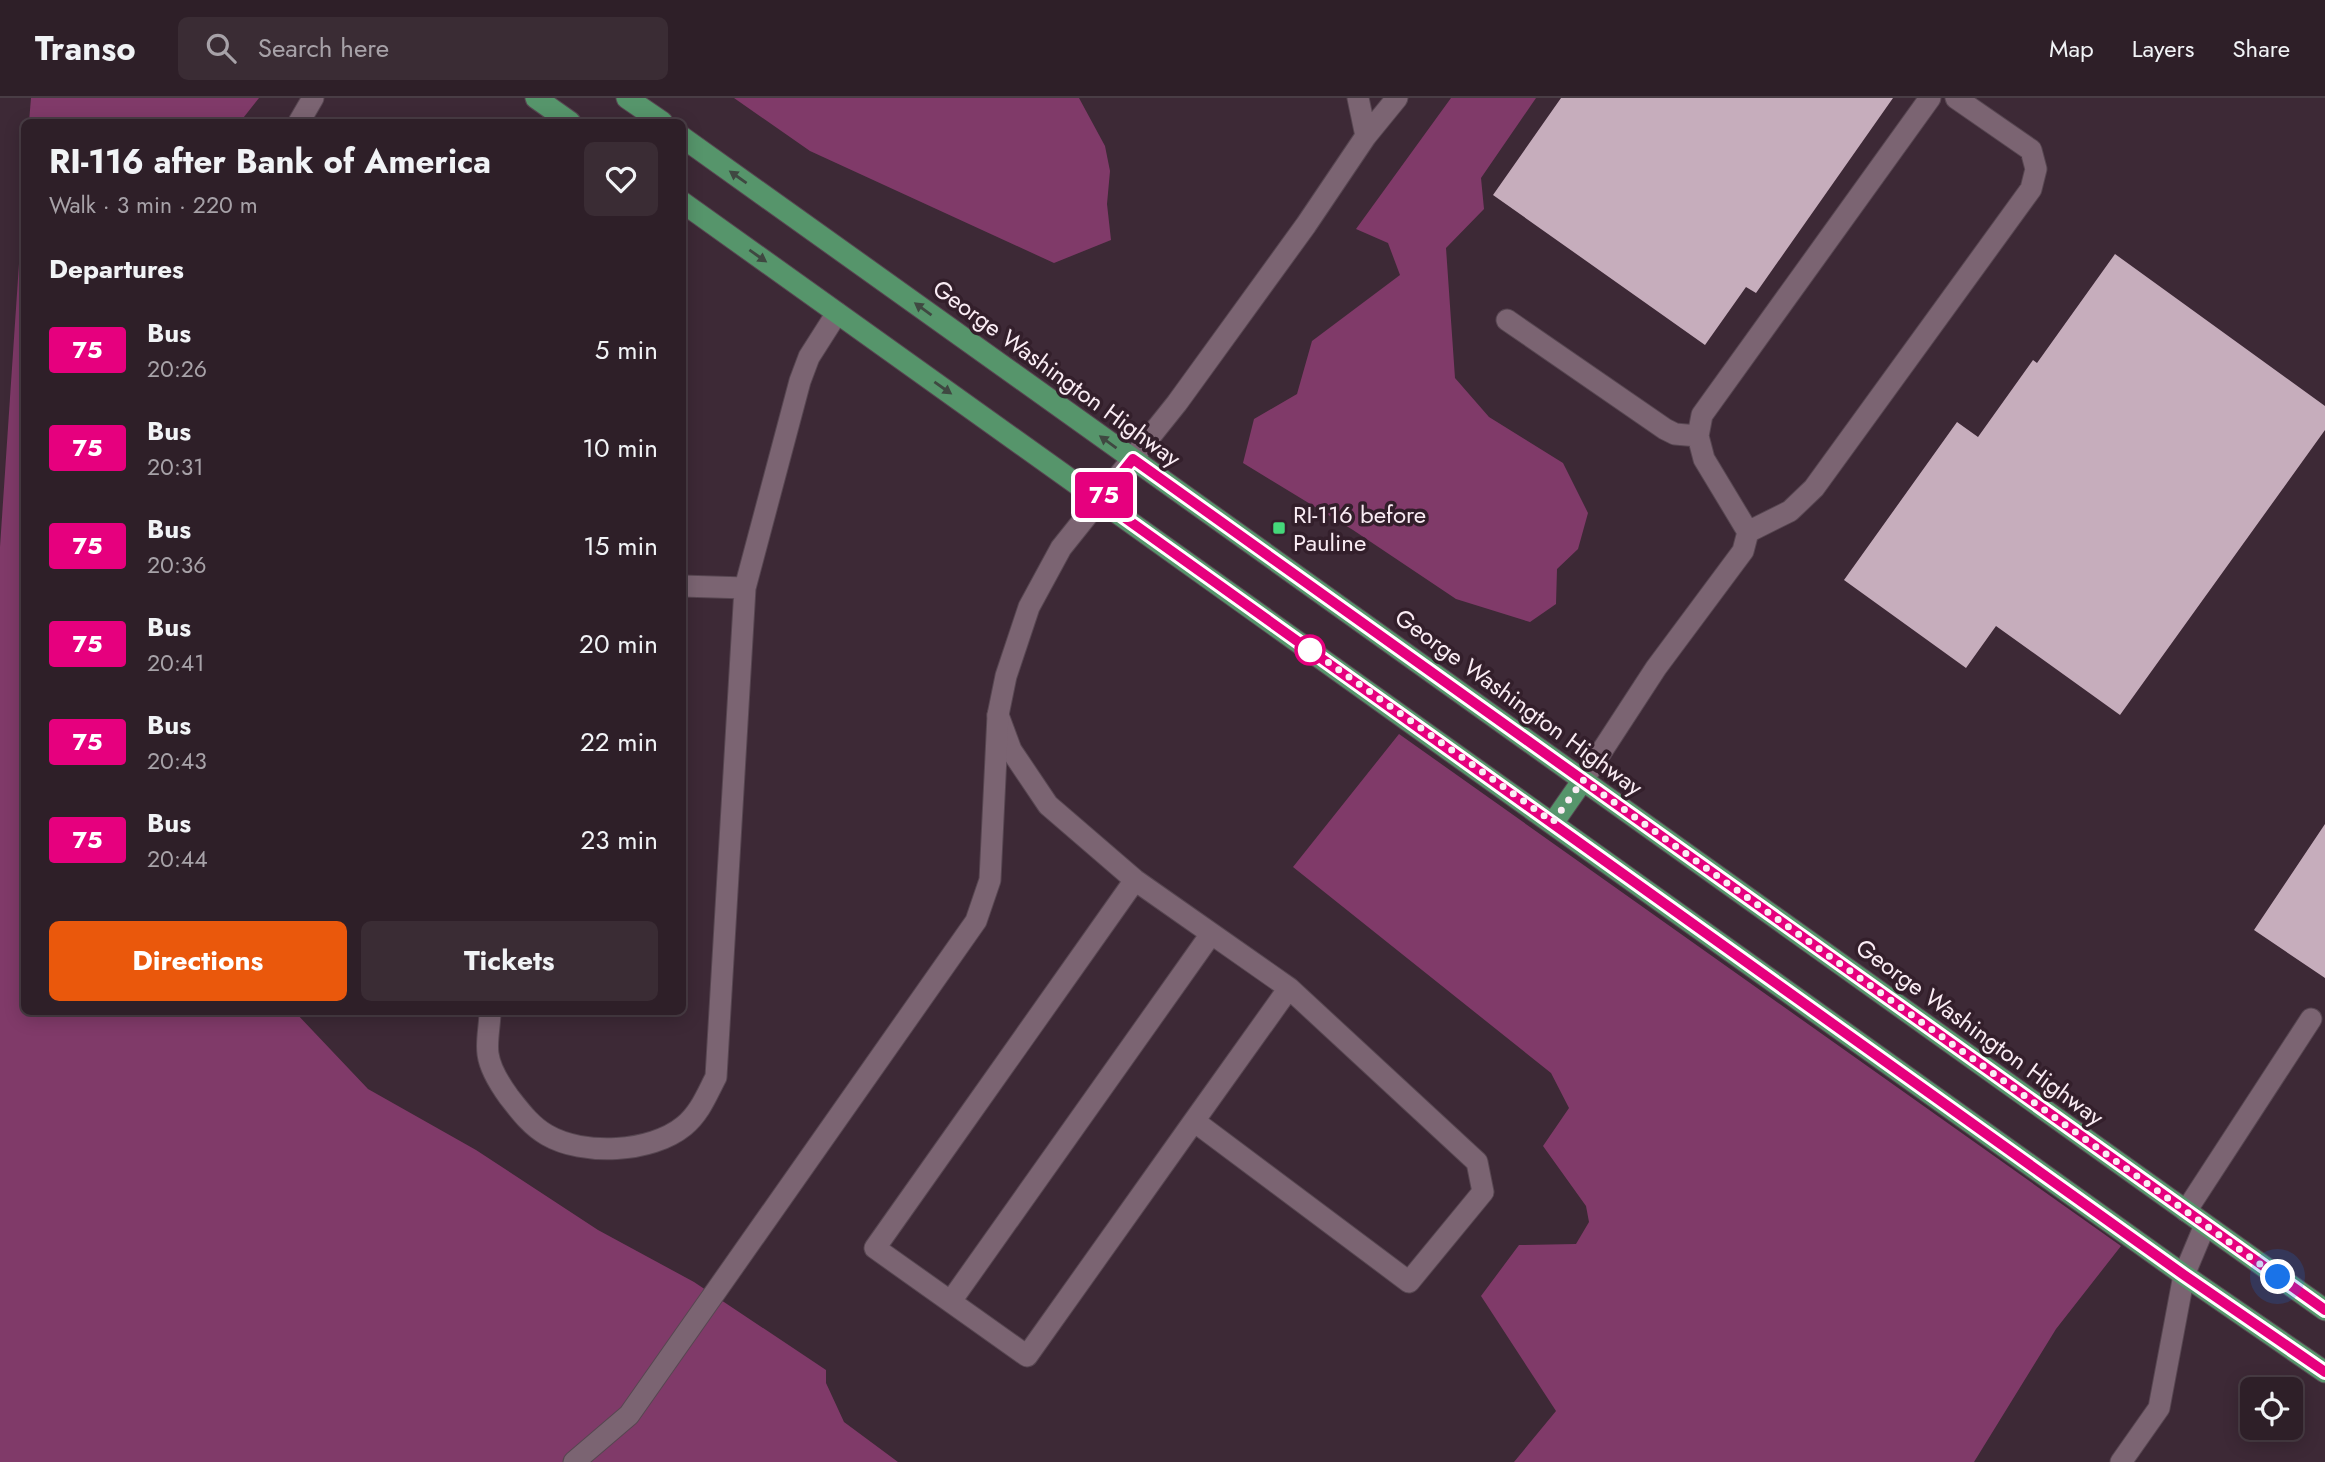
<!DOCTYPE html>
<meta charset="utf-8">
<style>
body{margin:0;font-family:Jost,sans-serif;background:#3a2c34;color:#f1f3f6;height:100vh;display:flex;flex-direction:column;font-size:26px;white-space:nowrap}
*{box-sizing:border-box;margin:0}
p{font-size:23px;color:#a7a2a8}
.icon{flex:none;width:38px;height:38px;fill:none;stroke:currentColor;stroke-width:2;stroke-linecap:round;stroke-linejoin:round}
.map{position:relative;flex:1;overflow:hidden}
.details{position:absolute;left:21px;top:21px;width:665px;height:896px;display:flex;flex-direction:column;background:#2e1f28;border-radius:10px;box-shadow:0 4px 18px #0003,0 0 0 2px #493d45}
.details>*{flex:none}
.badge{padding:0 14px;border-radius:5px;font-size:24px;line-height:46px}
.tools{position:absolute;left:2240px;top:1279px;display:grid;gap:14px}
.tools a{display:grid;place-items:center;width:63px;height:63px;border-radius:10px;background:#2e1f28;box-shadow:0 4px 18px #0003,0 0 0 2px #493d45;font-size:35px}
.you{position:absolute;width:35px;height:35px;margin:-18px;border:5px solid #fff;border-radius:50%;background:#1a73e8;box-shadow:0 0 0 10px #1a73e833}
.map>.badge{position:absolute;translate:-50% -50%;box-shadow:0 0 0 4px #fff}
h2{padding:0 28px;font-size:26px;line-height:63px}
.round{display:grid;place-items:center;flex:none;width:74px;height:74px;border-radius:10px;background:#3a2c34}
.overview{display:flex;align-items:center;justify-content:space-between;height:119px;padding:0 28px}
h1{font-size:33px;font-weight:700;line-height:52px}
.primary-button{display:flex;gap:14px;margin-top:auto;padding:14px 28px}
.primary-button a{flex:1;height:80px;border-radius:10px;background:#ea580c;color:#fff;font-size:28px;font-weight:700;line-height:80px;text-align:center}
.primary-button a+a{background:#3a2c34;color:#f1f3f6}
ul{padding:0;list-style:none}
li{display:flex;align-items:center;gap:21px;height:98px;padding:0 28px}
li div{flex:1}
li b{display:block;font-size:26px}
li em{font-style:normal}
li .badge{min-width:77px;font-weight:700;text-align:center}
header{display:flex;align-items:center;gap:42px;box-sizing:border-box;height:98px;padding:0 35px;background:#2e1f28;border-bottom:2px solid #493d45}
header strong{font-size:33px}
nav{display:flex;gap:38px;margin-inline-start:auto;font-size:24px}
.search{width:490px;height:63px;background:#3a2c34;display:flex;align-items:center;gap:18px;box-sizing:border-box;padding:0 24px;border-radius:10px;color:#a7a2a8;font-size:26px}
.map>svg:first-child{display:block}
</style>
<header>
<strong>Transo</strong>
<div class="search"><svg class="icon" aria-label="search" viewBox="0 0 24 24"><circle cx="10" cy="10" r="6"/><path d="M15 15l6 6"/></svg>Search here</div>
<nav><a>Map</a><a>Layers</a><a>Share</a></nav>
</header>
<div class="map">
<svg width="2325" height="1364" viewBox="0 0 2325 1364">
<rect width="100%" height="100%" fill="#3d2936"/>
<!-- forest -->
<path fill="#803a69" d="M31 0H259L240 24H29Z
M734 0H1079L1105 48 1110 73 1107 106 1111 142 1054 165 810 53Z
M1451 0H1536L1481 80 1484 111 1446 150 1455 280 1489 319 1563 365 1588 415 1578 451 1557 471 1556 506 1530 524 1456 501 1353 432 1243 365 1254 321 1297 296 1312 243 1400 177 1388 145 1356 131Z
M24 91V914H295L368 991 476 1052 598 1132 694 1184 826 1272V1285L844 1324 898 1364H0V449Z
M1399 636 2121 1148 2056 1231 1974 1364H1514L1556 1313 1481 1198 1519 1147 1576 1146 1589 1124 1586 1108 1543 1048 1569 1010 1551 975 1293 769Z"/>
<!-- building -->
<path fill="#c6adbc" d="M1561 0H1893L1756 195 1746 189 1705 247 1493 97Z
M2115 156 2325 308V332L2120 617 1996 528 1966 570 1844 482 1957 324 1978 339 2033 262 2037 265Z
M2325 726V880L2254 832Z"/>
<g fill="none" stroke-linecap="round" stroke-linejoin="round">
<!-- lane casing -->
<g stroke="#574651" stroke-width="23">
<path id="lane" d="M299 24 313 0
M1507 222 1665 331 1675 336 1698 338
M1748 434 1790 413 1814 390 2031 91 2036 71 2031 52 1956 0
M682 488 745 490
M998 617 1011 652 1048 707 1135 782 1289 890 1477 1064 1483 1094 1409 1184 1194 1023 1289 890
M1583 682 1656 570 1743 453 1748 434 1704 361 1698 338 1702 317 1930 0
M1135 782 875 1150 1027 1258 1194 1023
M490 914C490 927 486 943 488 956 490 971 501 988 509 999 520 1013 531 1028 547 1037 583 1058 651 1055 684 1028 700 1015 707 996 716 979L745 490 800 283 809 259 837 215
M2186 1113 2311 921
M951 1203 1211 836
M2121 1364 2159 1310 2184 1177 2205 1127"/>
</g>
<!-- street casing -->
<g stroke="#574651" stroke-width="23">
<path id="street" d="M1366 38 1397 0
M574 1364 629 1317 976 823 990 782 998 617 1006 578 1029 509 1061 450 1177 305 1306 127 1366 38 1358 0"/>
</g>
<!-- primary casing -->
<g stroke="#574651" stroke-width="23">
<path id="primary" d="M536 0 570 24
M627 0 662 24
M682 39 2325 1212
M682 104 2184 1177 2325 1274
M1553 725 1583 682"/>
</g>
<!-- lane -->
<use href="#lane" stroke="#7b6472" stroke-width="21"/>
<!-- street -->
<use href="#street" stroke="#7b6472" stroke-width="21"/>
<!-- primary -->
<use href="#primary" stroke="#56956b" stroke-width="21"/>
</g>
<!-- one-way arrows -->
<defs><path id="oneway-solid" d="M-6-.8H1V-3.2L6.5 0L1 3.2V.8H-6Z" transform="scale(1.75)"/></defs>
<g fill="#3f4841">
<use href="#oneway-solid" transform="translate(738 79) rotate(-145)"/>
<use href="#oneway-solid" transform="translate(758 158) rotate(35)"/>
<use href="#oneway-solid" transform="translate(923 211) rotate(-144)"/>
<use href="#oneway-solid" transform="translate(943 290) rotate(35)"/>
<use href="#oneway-solid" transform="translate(1108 344) rotate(-144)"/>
</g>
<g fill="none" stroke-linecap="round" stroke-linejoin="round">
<!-- line casing -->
<g stroke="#fff" stroke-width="16">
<path id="line" d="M2325 1212 1133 361 1100 402 2184 1177 2325 1274"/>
</g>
<!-- line -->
<use href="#line" stroke="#e6007e" stroke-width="10"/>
<!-- walk -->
<path stroke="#faecf4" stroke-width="7" stroke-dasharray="0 12.6" d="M1310 552 1304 547 1553 724 1583 682 2278 1179"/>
</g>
<!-- markers -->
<rect fill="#45d77a" stroke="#331f2b" stroke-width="2.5" x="1272" y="423" width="14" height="14" rx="3.5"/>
<circle fill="#fff" stroke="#e6007e" stroke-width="3.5" cx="1310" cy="552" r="14"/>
<g text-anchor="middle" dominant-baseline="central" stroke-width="7" stroke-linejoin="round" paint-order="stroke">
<!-- street labels -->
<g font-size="24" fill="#faecf4" stroke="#331f2b">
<text transform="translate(1057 275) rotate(36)">George Washington Highway</text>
<text transform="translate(1519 604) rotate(36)">George Washington Highway</text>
<text transform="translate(1980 934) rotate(36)">George Washington Highway</text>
</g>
<!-- poi labels -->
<g font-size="24" fill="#faecf4" stroke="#331f2b" text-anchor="start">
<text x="1293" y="416">RI-116 before<tspan x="1293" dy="28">Pauline</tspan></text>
</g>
</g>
</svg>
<div class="tools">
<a><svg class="icon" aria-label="locate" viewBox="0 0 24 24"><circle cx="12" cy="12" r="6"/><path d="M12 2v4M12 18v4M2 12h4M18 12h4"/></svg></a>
</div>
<div class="you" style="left:2278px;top:1179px"></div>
<b class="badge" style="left:1104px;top:397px;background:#e6007e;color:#fff">75</b>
<section class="details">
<div class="overview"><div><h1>RI-116 after Bank of America</h1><p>Walk · 3 min · 220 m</p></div><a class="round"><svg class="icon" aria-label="heart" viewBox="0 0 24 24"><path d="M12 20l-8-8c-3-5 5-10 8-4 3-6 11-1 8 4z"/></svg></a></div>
<h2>Departures</h2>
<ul>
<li><span class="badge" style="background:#e6007e;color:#fff">75</span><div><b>Bus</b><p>20:26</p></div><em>5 min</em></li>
<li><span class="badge" style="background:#e6007e;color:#fff">75</span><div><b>Bus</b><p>20:31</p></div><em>10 min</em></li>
<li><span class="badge" style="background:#e6007e;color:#fff">75</span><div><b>Bus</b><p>20:36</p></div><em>15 min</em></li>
<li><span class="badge" style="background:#e6007e;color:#fff">75</span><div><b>Bus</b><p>20:41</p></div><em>20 min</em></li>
<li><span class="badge" style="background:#e6007e;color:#fff">75</span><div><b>Bus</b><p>20:43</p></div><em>22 min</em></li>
<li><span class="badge" style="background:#e6007e;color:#fff">75</span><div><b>Bus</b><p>20:44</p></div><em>23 min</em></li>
</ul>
<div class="primary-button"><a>Directions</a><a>Tickets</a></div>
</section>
</div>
